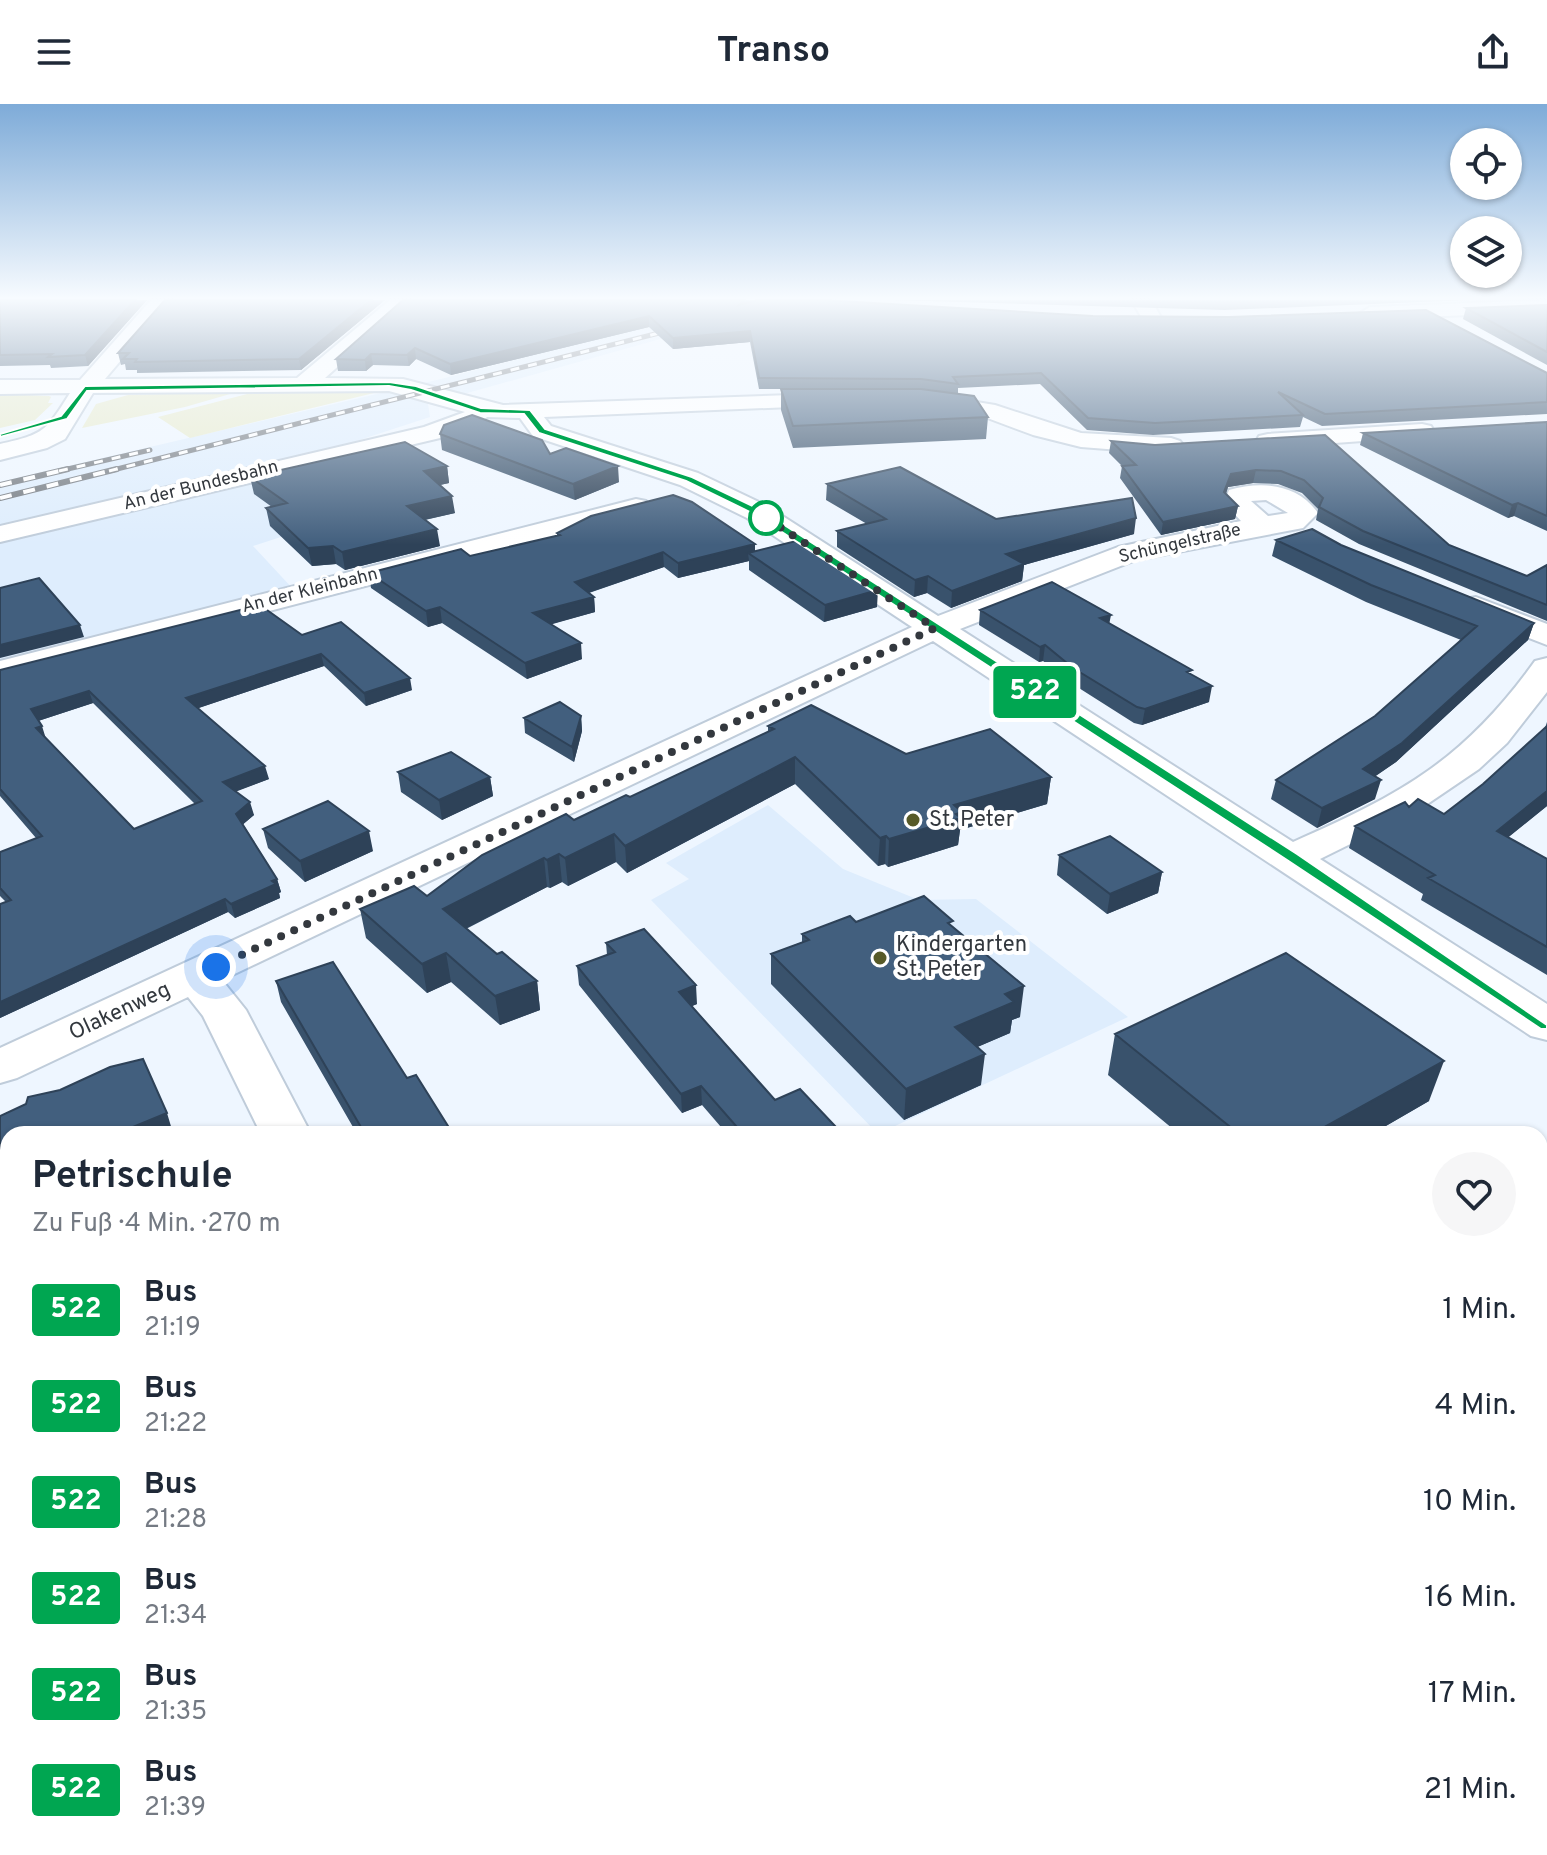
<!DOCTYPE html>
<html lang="de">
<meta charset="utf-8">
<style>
body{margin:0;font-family:Overpass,sans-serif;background:#f6f6f7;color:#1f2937;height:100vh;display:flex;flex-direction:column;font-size:30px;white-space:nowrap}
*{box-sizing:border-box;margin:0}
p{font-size:26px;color:#747a83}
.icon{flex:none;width:44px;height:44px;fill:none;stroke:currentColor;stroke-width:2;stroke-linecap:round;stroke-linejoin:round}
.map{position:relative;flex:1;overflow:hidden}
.drawer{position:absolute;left:0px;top:1022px;width:1548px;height:730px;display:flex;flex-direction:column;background:#fff;border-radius:24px 24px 0 0;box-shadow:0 2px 6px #0004}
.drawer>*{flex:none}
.badge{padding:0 16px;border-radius:6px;font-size:28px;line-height:52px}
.controls{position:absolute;left:1450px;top:24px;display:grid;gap:16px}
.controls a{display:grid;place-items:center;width:72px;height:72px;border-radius:50%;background:#fff;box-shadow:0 2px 6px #0004;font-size:40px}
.you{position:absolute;width:40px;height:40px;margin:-20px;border:6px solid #fff;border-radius:50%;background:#1a73e8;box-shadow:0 0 0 12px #1a73e833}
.map>.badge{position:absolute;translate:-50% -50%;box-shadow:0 0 0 4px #fff}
.round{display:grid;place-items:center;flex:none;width:84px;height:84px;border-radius:42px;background:#f6f6f7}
.summary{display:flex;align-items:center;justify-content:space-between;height:136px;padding:0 32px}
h1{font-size:38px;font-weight:700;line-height:60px}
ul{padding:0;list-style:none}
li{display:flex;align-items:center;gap:24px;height:96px;padding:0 32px}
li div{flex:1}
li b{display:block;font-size:30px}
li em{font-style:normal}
li .badge{min-width:88px;font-weight:700;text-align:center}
header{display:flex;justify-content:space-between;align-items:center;height:104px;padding:0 32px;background:#fff;font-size:36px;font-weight:700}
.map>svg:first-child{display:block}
</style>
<header><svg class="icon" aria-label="menu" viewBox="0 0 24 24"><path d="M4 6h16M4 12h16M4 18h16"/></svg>Transo<svg class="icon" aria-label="share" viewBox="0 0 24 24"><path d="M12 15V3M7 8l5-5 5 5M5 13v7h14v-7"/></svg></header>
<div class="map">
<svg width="1547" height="1751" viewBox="0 0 1547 1751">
<rect width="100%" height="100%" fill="#eef6ff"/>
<!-- built -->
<path fill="#deedfd" d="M746 196H800L428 300 430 313 335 344 394 396 253 442 294 486 0 563V378L441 275Z
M768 701 843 765 919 796 976 795 1128 913 878 1030 651 796 689 775 666 759Z
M1547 1038V1751H1218L1213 1744H1540V1042Z"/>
<!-- green -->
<path fill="#e7eacc" d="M363 286 382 287 190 334 158 313 255 288Z
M237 288 185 303 82 324 96 300 128 291Z
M0 290 49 292 51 293 48 299H53L35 316 0 324Z"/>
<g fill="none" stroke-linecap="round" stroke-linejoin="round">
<!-- minor casing -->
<g stroke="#bfccda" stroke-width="4">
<path id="minor" d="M151 196H172L105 275 297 274 390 196H412L325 274 403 275 503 301 849 289 853 294 849 299 841 301 544 313 551 322 698 369 767 402 938 512 1118 443 1241 417 1224 399 1229 386C1261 377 1297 379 1318 409L1303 424 1136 456 960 525 1293 738C1402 690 1464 656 1535 557L1547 554V588L1507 639 1479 665 1417 707 1320 755 1547 900V936L1531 932 933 537 222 876 246 906 311 1030H261L203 912 188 893 17 974 0 979V944L912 523 747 414 680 381 533 332 520 314 487 313 478 321 457 330 0 438V422L424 323 465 308 389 287 93 289 65 335 47 344 0 356V340C45 330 46 327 70 289L0 290V276H80ZM1266 396 1288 409 1268 412 1251 397Z
M1131 196H1151L1162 215 1159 219H1145Z
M1547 196V208L1370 215 1360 209 1370 203Z
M922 289 995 301 1081 329 1171 334 1180 337 1184 342 1180 347 1171 350 1081 343 1033 331 982 312 914 301 910 296 914 291Z
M1422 320 1431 322 1434 327 1431 332 1268 344 1259 342 1256 337 1259 332 1268 330Z
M636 395 646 397 650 403 646 409 0 577V557Z
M1476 493 1547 520V541L1465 509 1461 502 1465 495Z
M611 1744H686L689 1751H613Z"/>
</g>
<!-- minor -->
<use href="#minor" fill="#fff" fill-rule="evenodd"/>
<!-- rail-far1 casing -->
<g stroke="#757b82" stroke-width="5">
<path id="rail-far1" d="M59 367 150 346
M109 367 679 224"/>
</g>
<!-- rail casing -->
<g stroke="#757b82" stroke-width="6">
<path id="rail" d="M0 381 68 365
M0 394 117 365"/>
</g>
<!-- rail-far1 -->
<use href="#rail-far1" stroke="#fff" stroke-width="3" stroke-dasharray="9" stroke-linecap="butt"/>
<!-- rail -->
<use href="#rail" stroke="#fff" stroke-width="4" stroke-dasharray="12" stroke-linecap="butt"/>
</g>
<!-- wall -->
<path fill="#39526c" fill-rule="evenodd" d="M0 196H147L88 262 51 264 50 261 0 262Z
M165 196H385L301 266 137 269V266H126L125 260 121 261 118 249Z
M403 196H753L751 198 1547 269V310L1322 322 1303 313 1300 323 1153 331 1087 326 1040 280 958 284V290L988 313 986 335 793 344 781 306V285H759L750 238 673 245 649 223 451 271 416 255 409 262 373 261 366 267H338L336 255Z
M894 196H1470L1225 206Z
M1547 201V261L1463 215 1466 204Z
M1547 318V427L1514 412 1508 414 1360 341 1363 329Z
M440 330 550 350 619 378 575 396 442 346Z
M1325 331 1449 441 1527 472 1547 461V517L1359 440 1316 416 1318 405 1302 389 1278 380 1253 379 1228 383 1226 390 1238 402 1235 415 1161 431 1120 374 1122 362 1109 349 1111 337 1155 341Z
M447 362 449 379 440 381 455 409 425 416 440 442 345 466 336 460 312 462 270 422 266 404 272 403 254 390 250 373Z
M827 380 996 415 1134 430 1024 461 1022 477 951 504 927 489 914 493 837 443V427L867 420 826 396Z
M557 429 755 440V448L877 503 824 518 749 466V457L678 474 664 463 589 489 594 493 595 508 551 520 582 555 527 575 442 519 428 523 371 484 369 469 470 452 557 432Z
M1276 436 1341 441 1534 519 1528 536 1396 658 1375 672V695L1317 724 1271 695 1276 676 1375 612 1461 536 1366 498 1272 452Z
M980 506 1110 520 1191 570 1209 598 1142 621 1134 619 1071 579 1043 557 1039 558 979 521Z
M302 531 412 586 366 602 324 562 198 604 269 675 236 687 254 711 243 720 277 775 281 788 279 789 280 794 235 814 228 808 0 914V800L6 798 0 792V748L36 734 0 692V566ZM93 599 195 700 134 725 46 635 38 617Z
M581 612 582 627 574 658 525 629 524 614Z
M1547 618V702L1508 733 1547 755V871L1421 796 1423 790 1349 744 1355 722 1409 703 1444 710 1483 680 1545 624Z
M768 622 906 650 1051 673 1047 700 960 726 958 741 888 763 885 760 878 762 795 680 627 769 616 758 568 782 562 778 550 784 547 783 466 825 497 850 537 877 540 906 500 921 451 878 427 889 366 834 360 805 427 792 574 716 630 693 768 628Z
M398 668 490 673 493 692 442 716 401 688Z
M263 725 373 747 305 778 268 744Z
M1059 751 1162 768 1158 789 1107 810 1057 771Z
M856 818 953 823 1020 913 1012 916 1010 929 977 943 981 981 904 1016 771 880V850L802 838V830Z
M606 839 697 900 692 902 775 996 834 1030H727L702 1001 682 1009 579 881 577 862 607 851Z
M276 877 407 974 453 1030H357L281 898Z
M1115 930 1429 997 1372 1030H1179L1108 971Z
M1547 1051V1113L1540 1107V1055Z
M1547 1225V1366L1540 1360V1230Z
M773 1744H945L949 1751H777Z
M1281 1744H1322L1313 1751H1287Z
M1427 1744H1540L1547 1751H1433Z"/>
<!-- shaded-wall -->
<path fill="#2e4258" d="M135 196H147L88 262 85 251Z
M371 196H385L301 266 299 255Z
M649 212V223L451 271 450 260Z
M750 227V238L673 245V234Z
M415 244 416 255 409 262 407 251Z
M371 250 373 261 366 267 365 256Z
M447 362 449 379 426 384 424 367Z
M618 362 619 378 575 396 573 380Z
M1256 366 1253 379 1228 383 1222 401 1224 388 1231 370Z
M452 392 455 409 410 419 407 402Z
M1518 399 1514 412 1508 414 1512 401Z
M1238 402 1235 415 1161 431 1163 418Z
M1136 414 1134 430 1024 461 1022 477 951 504 952 487 1006 450Z
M437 425 440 442 345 466 342 448Z
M755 440V453L748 449 749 457 678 474V459Z
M333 442 336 460 312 462 308 444Z
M663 448 664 463 576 493 575 478Z
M928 472 927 489 914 493 915 476Z
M878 486 877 503 824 518 825 501Z
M594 493 595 508 535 525 533 509Z
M440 503 442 519 428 523 426 507Z
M1111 511 1108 526 1100 514Z
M1534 519 1528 536 1396 658 1357 685 1363 665Z
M80 521 84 533 0 554V541Z
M581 539 582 555 527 575 525 559Z
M1045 541 1043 557 1039 558 1040 543Z
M321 550 324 562 190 607 186 594Z
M410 574 412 586 366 602 364 589Z
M1212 582 1209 598 1142 621 1145 605Z
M89 587 93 599 35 618 31 605Z
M581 612 582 627 574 658 572 643Z
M42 622 46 635 36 624Z
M795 653V680L627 769 625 742Z
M265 662 269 675 227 691 223 678Z
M490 673 493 692 442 716 439 696Z
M1051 673 1047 700 960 726 958 741 888 763 889 735 954 701Z
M1381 676 1375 695 1317 724 1322 704Z
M1547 687V702L1489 749 1497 727Z
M250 698 254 711 240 723 236 710Z
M369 727 373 747 305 778 300 757Z
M614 730 616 758 568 782 565 754Z
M886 732 885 760 878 762 880 734Z
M559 750 562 778 550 784 547 756Z
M544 754 547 783 447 834 443 805Z
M1162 768 1158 789 1107 810 1110 790Z
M277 775 281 788 279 789 280 794 235 814 231 800Z
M225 795 228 808 0 914V898Z
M446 849 451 878 427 889 422 860Z
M537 877 540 906 500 921 495 892Z
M696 881 697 900 680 907 679 888Z
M1024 882 1020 913 1012 916 1010 929 952 954 955 923 1005 890Z
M985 950 981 981 904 1016 906 985Z
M1444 957 1429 997 1372 1030H1312Z
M701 982 702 1001 682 1009 681 990Z
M167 1009 173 1029 170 1030H116Z
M835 1022 834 1030H818Z
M1547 1545V1562L1540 1568V1550Z
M8 1564V1591L0 1595V1568Z
M1308 1744H1322L1313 1751H1304Z"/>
<!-- building -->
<path fill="#425f7e" stroke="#2e4258" stroke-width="2" fill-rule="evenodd" d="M0 196H135L85 251 48 253 52 250 0 251Z
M165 196H371L299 255 135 258 137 255H123L129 249H118Z
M403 196H744L739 201 757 196H823L1093 212 1229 213 1426 206 1547 269V298L1325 310 1278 288 1303 311 1155 319 1088 314 1041 269 953 273 958 280 921 275 759 274 750 227 673 234 649 212 450 260 415 244 407 251 371 250 365 256 336 255Z
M1547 201V248L1466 204Z
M781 285H921L974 292 988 313 793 322Z
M472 311 542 336 550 350 566 344 618 362 573 380 440 330 444 321Z
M1547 318V412L1518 399 1512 401 1363 329Z
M1325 331 1449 441 1527 472 1547 461V501L1363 427 1319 403 1323 394 1304 376 1281 367 1256 366 1231 370 1224 388 1238 402 1163 418 1122 362 1136 361 1111 337 1155 341Z
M405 338 447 362 424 367 452 392 407 402 437 425 342 448 333 442 308 444 266 404 287 399 250 373Z
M900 363 996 415 1132 394 1136 414 1006 450 1024 460 952 487 928 472 915 476 837 427 886 415 827 380Z
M673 391 692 398 755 440 678 459 663 448 575 478 594 493 533 509 581 539 525 559 440 503 426 507 369 469 461 445 470 452 560 431 557 429 591 412Z
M1312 425 1341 441 1534 519 1402 639 1363 665 1381 676 1322 704 1276 676 1375 612 1477 522 1371 481 1276 436Z
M800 436 878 486 825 501 748 449Z
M39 474 80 521 0 541V484Z
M1052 478 1111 511 1100 514 1192 566 1187 568 1212 582 1145 605 1137 603 1073 564 1045 541 1040 543 980 506Z
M260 501 302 531 341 518 410 574 364 589 321 550 186 594 265 662 223 678 250 698 236 710 277 775 272 777 276 780 231 800 225 795 0 898V800L11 796 0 784V748L42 732 0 685V566ZM89 587 202 697 134 725 36 624 42 622 31 605Z
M560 598 581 612 572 643 524 614Z
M811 601 906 650 990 625 1051 673 954 701 962 708 956 710 961 714 889 735 886 732 880 734 795 653 625 742 614 730 565 754 559 750 547 756 544 754 443 805 497 850 502 848 537 877 495 892 446 849 422 860 360 805 414 782 427 792 482 751 566 710 574 716 626 691 630 693 774 625 768 622Z
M1547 622V687L1497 727 1547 755V843L1428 774 1435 771 1355 722 1405 698 1409 703 1418 695 1444 710 1483 680Z
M451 648 490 673 439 696 398 668Z
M328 697 369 727 300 757 263 725Z
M1110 732 1162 768 1110 790 1059 751Z
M924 792 953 817 948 819 1024 882 1005 890 1014 898 955 923 985 950 906 985 771 850 809 836 802 830 850 812 856 818Z
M644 825 696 881 679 888 775 996 800 985 835 1022 818 1030H743L701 982 681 990 577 862 615 848 606 839Z
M1286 849 1444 957 1312 1030H1239L1115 930Z
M333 858 407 974 416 971 453 1030H365L276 877Z
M143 955 167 1009 116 1030H8V1139L0 1114V1012L26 1000 28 993 60 986 110 963Z
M1547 1051V1070L1540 1064V1055Z
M1547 1225V1320L1540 1314V1230Z
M1540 1454 1547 1461V1545L1540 1550Z
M8 1513V1564L0 1568V1517Z
M1540 1587 1547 1594V1751H1486L1479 1744H1540Z
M434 1744H546L549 1751H437Z
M787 1744H945L949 1751H791Z"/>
<!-- sky -->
<linearGradient id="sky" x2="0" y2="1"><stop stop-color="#7eabd8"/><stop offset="0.44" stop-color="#f7fbff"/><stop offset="1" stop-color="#f7fbff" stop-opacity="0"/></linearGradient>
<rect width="1547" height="441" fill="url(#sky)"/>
<!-- line -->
<path fill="#00a651" stroke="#fff" stroke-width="2" d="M389 278 416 282 481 304 530 306 545 325 692 373 761 406 1297 750 1547 921V925H1541L1287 756 754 410 686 377 539 329 524 310 480 309 411 286 389 282 87 287 67 315 0 333V330L61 312 85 282Z"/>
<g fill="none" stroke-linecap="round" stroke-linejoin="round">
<!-- walk -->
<path stroke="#33383e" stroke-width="8" stroke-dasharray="0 14.4" d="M216 863 935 524 757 408 766 414"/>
</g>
<!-- markers -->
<circle fill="#fff" stroke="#00a651" stroke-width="4" cx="766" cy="414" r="16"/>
<g fill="#575a28" stroke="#fff" stroke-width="3">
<circle cx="913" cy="716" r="8"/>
<circle cx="880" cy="854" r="8"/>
</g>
<g text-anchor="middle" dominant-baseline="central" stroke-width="8" stroke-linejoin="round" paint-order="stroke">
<!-- far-street labels -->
<g font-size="18" fill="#33383e" stroke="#fff">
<text transform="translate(201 382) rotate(-14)">An der Bundesbahn</text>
<text transform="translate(1180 440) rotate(-13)">Schüngelstraße</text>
<text transform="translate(310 487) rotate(-14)">An der Kleinbahn</text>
</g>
<!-- poi labels -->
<g font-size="22" fill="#33383e" stroke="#fff" text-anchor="start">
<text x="929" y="716">St. Peter</text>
<text x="896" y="841">Kindergarten<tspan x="896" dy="25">St. Peter</tspan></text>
</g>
<!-- street labels -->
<g font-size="22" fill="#33383e" stroke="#fff">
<text transform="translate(120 908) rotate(-25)">Olakenweg</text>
</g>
</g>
</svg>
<div class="controls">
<a><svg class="icon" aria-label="locate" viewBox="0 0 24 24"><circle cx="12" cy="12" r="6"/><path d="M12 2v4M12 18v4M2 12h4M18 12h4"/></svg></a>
<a><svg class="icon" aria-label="layers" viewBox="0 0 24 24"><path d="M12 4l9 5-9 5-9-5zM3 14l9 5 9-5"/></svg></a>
</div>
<div class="you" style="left:216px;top:863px"></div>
<b class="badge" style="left:1035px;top:588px;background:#00a651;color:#fff">522</b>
<section class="drawer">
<div class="summary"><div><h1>Petrischule</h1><p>Zu Fuß · 4 Min. · 270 m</p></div><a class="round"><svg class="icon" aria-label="heart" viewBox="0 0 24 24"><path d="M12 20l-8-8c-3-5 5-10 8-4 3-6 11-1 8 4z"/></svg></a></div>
<ul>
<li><span class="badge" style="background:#00a651;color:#fff">522</span><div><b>Bus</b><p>21:19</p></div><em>1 Min.</em></li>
<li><span class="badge" style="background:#00a651;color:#fff">522</span><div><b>Bus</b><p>21:22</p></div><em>4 Min.</em></li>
<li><span class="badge" style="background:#00a651;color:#fff">522</span><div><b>Bus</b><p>21:28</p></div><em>10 Min.</em></li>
<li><span class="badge" style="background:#00a651;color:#fff">522</span><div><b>Bus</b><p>21:34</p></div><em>16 Min.</em></li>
<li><span class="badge" style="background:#00a651;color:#fff">522</span><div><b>Bus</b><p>21:35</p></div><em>17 Min.</em></li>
<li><span class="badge" style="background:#00a651;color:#fff">522</span><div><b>Bus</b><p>21:39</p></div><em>21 Min.</em></li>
</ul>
</section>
</div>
